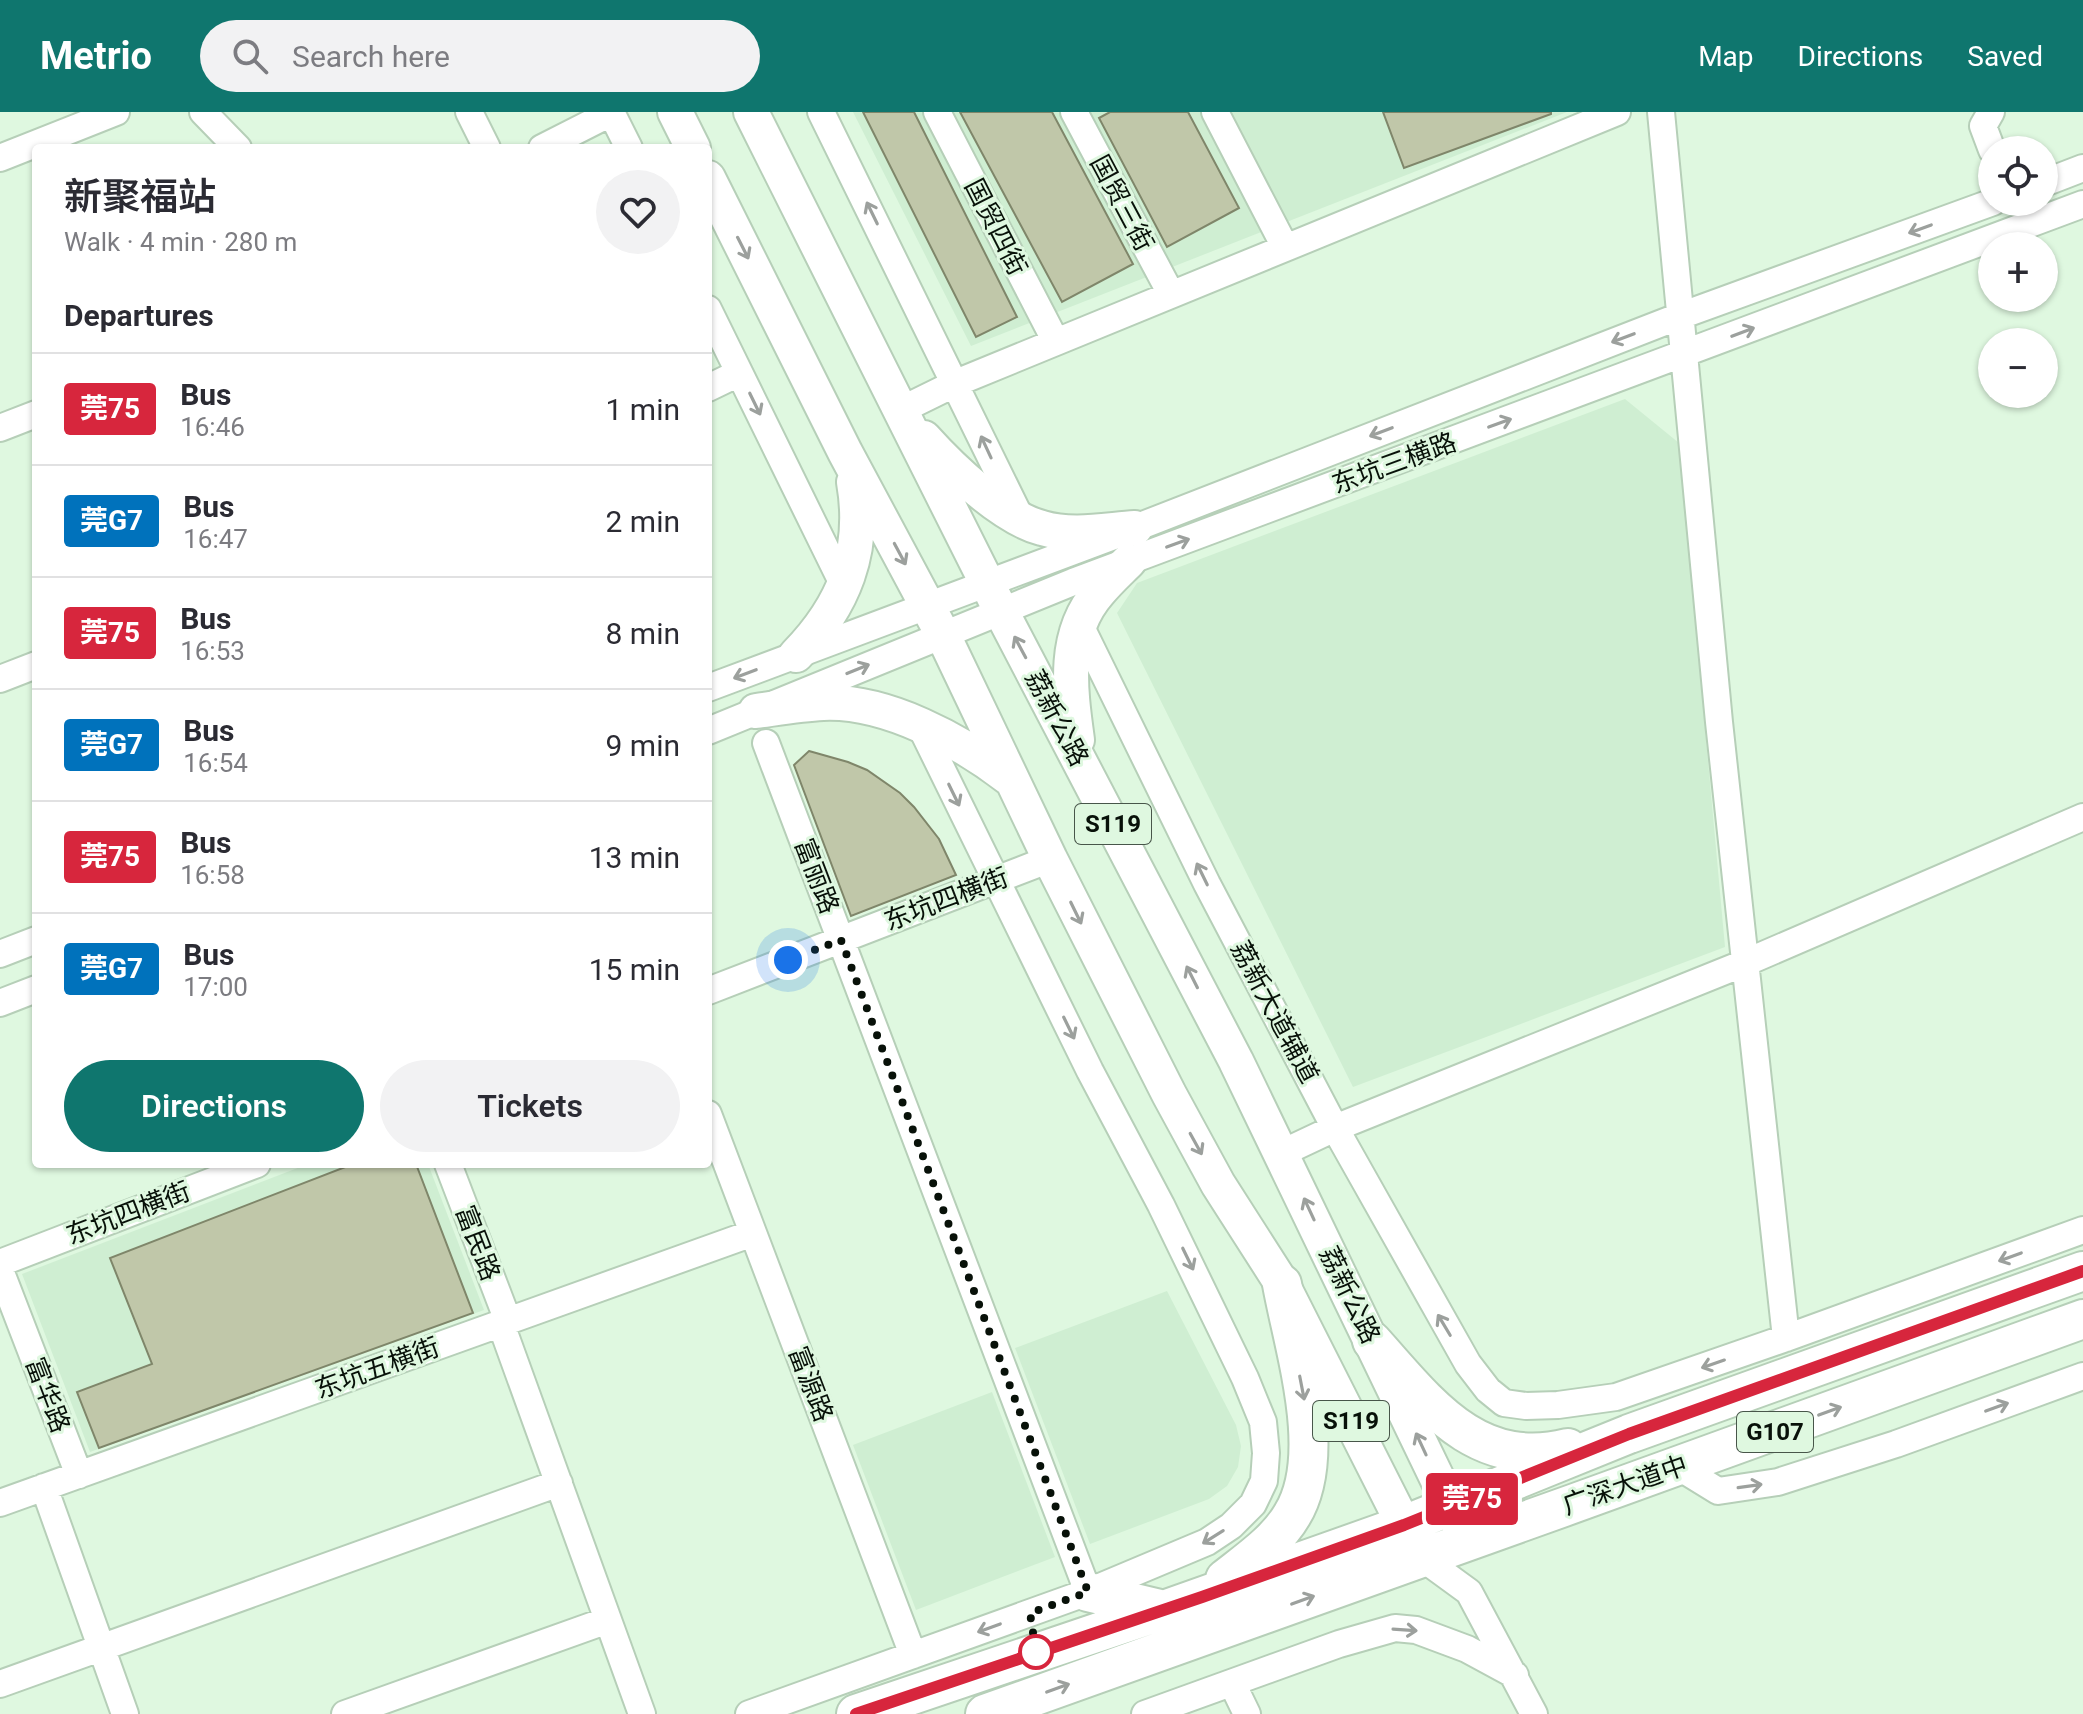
<!DOCTYPE html>
<meta charset="utf-8">
<style>
body{margin:0;font-family:Roboto,"Noto Sans SC",sans-serif;background:#f2f2f3;color:#2b2b33;height:100vh;display:flex;flex-direction:column;font-size:30px;white-space:nowrap}
*{box-sizing:border-box;margin:0}
p{font-size:26px;color:#7c7c81}
.icon{flex:none;width:44px;height:44px;fill:none;stroke:currentColor;stroke-width:2;stroke-linecap:round;stroke-linejoin:round}
.map{position:relative;flex:1;overflow:hidden}
.panel{position:absolute;left:32px;top:32px;width:680px;height:1024px;display:flex;flex-direction:column;background:#fff;border-radius:8px;box-shadow:0 2px 6px #0004}
.panel>*{flex:none}
.badge{padding:0 16px;border-radius:6px;font-size:28px;line-height:52px}
.buttons{position:absolute;left:1978px;top:24px;display:grid;gap:16px}
.buttons a{display:grid;place-items:center;width:80px;height:80px;border-radius:50%;background:#fff;box-shadow:0 2px 6px #0004;font-size:40px}
.you{position:absolute;width:40px;height:40px;margin:-20px;border:6px solid #fff;border-radius:50%;background:#1a73e8;box-shadow:0 0 0 12px #1a73e833}
.map>.badge{position:absolute;translate:-50% -50%;box-shadow:0 0 0 4px #fff}
h2{padding:0 32px;font-size:30px;line-height:72px}
.round{display:grid;place-items:center;flex:none;width:84px;height:84px;border-radius:42px;background:#f2f2f3}
.overview{display:flex;align-items:center;justify-content:space-between;height:136px;padding:0 32px}
h1{font-size:38px;font-weight:600;line-height:60px}
.action{display:flex;gap:16px;margin-top:auto;padding:16px 32px}
.action a{flex:1;height:92px;border-radius:48px;background:#0f766e;color:#fff;font-size:32px;font-weight:600;line-height:92px;text-align:center}
.action a+a{background:#f2f2f3;color:#2b2b33}
ul{padding:0;list-style:none}
li{display:flex;align-items:center;gap:24px;height:112px;padding:0 32px;border-top:2px solid #e1e1e2}
li div{flex:1}
li b{display:block;font-size:30px}
li em{font-style:normal}
li .badge{min-width:88px;font-weight:700;text-align:center}
header{display:flex;align-items:center;gap:48px;box-sizing:border-box;height:112px;padding:0 40px;background:#0f766e;color:#fff}
header strong{font-size:38px}
nav{display:flex;gap:44px;margin-inline-start:auto;font-size:28px}
.search{width:560px;height:72px;background:#f2f2f3;display:flex;align-items:center;gap:20px;box-sizing:border-box;padding:0 28px;border-radius:44px;color:#7c7c81;font-size:30px}
.map>svg:first-child{display:block}
</style>
<header>
<strong>Metrio</strong>
<div class="search"><svg class="icon" aria-label="search" viewBox="0 0 24 24"><circle cx="10" cy="10" r="6"/><path d="M15 15l6 6"/></svg>Search here</div>
<nav><a>Map</a><a>Directions</a><a>Saved</a></nav>
</header>
<div class="map">
<svg width="2083" height="1602" viewBox="0 0 2083 1602">
<rect width="100%" height="100%" fill="#dff8e0"/>
<!-- built -->
<path fill="#cfeed2" d="M853 0H1567L971 234Z
M1625 287 1679 331 1725 835 1353 975 1117 501 1137 471Z
M308 1052H428L484 1198 90 1340 22 1162Z
M1167 1179 1236 1313 1241 1334 1238 1355 1227 1374 1209 1387 1090 1432 1015 1236Z
M992 1280 1055 1445 916 1498 853 1333Z"/>
<!-- building -->
<path fill="#c0c7a9" stroke="#7f866a" stroke-width="2" d="M863 0H914L1017 205 976 225Z
M960 0H1052L1133 152 1062 190Z
M1110 0H1188L1239 96 1167 135 1099 6Z
M1383 0H1551V2L1404 56Z
M809 639 848 650 867 658 900 681 914 695 939 727 956 763 851 804 794 653Z
M353 1052H416L473 1201 99 1336 77 1280 152 1252 110 1146Z"/>
<g fill="none" stroke-linecap="round" stroke-linejoin="round">
<!-- minor casing -->
<g stroke="#b6cfb8" stroke-width="30">
<path id="minor" d="M203 0 238 36
M469 0 487 36
M611 0 629 36
M821 0 1020 405
M937 0 1056 230
M1074 0 1171 182
M1215 0 1285 135
M1661 0 1719 610 1786 1226
M1991 0 1983 14 1992 38
M542 36 611 1
M0 46 116 0
M2044 71 2083 56
M708 197 843 472
M708 276 739 261
M899 299 956 271 1617 0
M0 316 36 302
M1079 511 1207 772 1335 1016 1468 1252 1488 1278 1504 1291 1526 1294 1558 1293 1616 1285 1786 1226 2083 1118
M0 567 36 553
M708 576 1135 416 1680 204 1993 90
M708 619 1073 470 2083 92
M766 631 1088 1480
M0 842 36 828
M708 879 1050 747
M0 891 36 877
M708 1002 913 1543
M1282 1041 1335 1016 1747 850 2083 705
M448 1052 508 1209
M0 1151 257 1052
M0 1158 79 1363
M501 1212 642 1602
M1679 1355 1718 1379 1778 1370 1896 1332 2083 1264
M44 1375 125 1602
M0 1391 753 1121
M1421 1445 1469 1480 1534 1602
M1232 1571 1247 1602
M0 1572 559 1371
M345 1602 608 1508
M749 1602 1088 1480 1207 1430 1231 1414 1253 1392 1264 1369 1266 1341 1263 1310 1245 1266 1161 1093 1090 959 920 613
M1145 1602 1339 1532 1395 1516 1416 1518 1467 1537 1515 1563"/>
</g>
<!-- major casing -->
<g stroke="#b6cfb8" stroke-width="38">
<path id="major" d="M675 0 693 36
M751 0 1001 499 1236 949 1463 1420
M708 66 845 340 943 523 1050 747 1169 982 1218 1072 1282 1172 1416 1437
M924 326C951 356 1003 406 1042 416 1072 425 1105 418 1135 416
M796 543C844 494 866 439 854 370
M756 599C778 596 801 592 823 591 886 588 961 629 1009 666
M1077 628C1070 577 1062 522 1099 480 1108 469 1119 459 1129 449"/>
</g>
<!-- highway casing -->
<g stroke="#b6cfb8" stroke-width="42">
<path id="highway" d="M1372 1229C1427 1290 1475 1359 1568 1336
M1225 1467C1249 1448 1277 1429 1292 1403 1329 1343 1294 1238 1282 1172
M1088 1480 1164 1498
M856 1602 1164 1498 1404 1413 1629 1322 2083 1159
M985 1602C1351 1471 1718 1341 2083 1207"/>
</g>
<!-- minor -->
<use href="#minor" stroke="#fff" stroke-width="26"/>
<!-- major -->
<use href="#major" stroke="#fff" stroke-width="34"/>
<!-- highway -->
<use href="#highway" stroke="#fff" stroke-width="38"/>
</g>
<!-- one-way arrows -->
<defs><path id="oneway-shaft" d="M-6 0H5M1.5-3L5.5 0L1.5 3" fill="none" stroke-width="1.6" stroke-linecap="round" stroke-linejoin="round" transform="scale(2)"/></defs>
<g stroke="#9ca09d">
<use href="#oneway-shaft" transform="translate(872 101) rotate(-116)"/>
<use href="#oneway-shaft" transform="translate(1920 117) rotate(160)"/>
<use href="#oneway-shaft" transform="translate(743 136) rotate(63)"/>
<use href="#oneway-shaft" transform="translate(1743 220) rotate(-21)"/>
<use href="#oneway-shaft" transform="translate(1623 226) rotate(159)"/>
<use href="#oneway-shaft" transform="translate(755 292) rotate(64)"/>
<use href="#oneway-shaft" transform="translate(1500 311) rotate(-20)"/>
<use href="#oneway-shaft" transform="translate(1381 320) rotate(159)"/>
<use href="#oneway-shaft" transform="translate(986 335) rotate(-115)"/>
<use href="#oneway-shaft" transform="translate(1178 431) rotate(-20)"/>
<use href="#oneway-shaft" transform="translate(900 442) rotate(62)"/>
<use href="#oneway-shaft" transform="translate(1020 535) rotate(-118)"/>
<use href="#oneway-shaft" transform="translate(858 557) rotate(-22)"/>
<use href="#oneway-shaft" transform="translate(745 562) rotate(159)"/>
<use href="#oneway-shaft" transform="translate(954 683) rotate(64)"/>
<use href="#oneway-shaft" transform="translate(1202 762) rotate(-116)"/>
<use href="#oneway-shaft" transform="translate(1076 801) rotate(64)"/>
<use href="#oneway-shaft" transform="translate(1192 865) rotate(-117)"/>
<use href="#oneway-shaft" transform="translate(1069 916) rotate(64)"/>
<use href="#oneway-shaft" transform="translate(1196 1032) rotate(61)"/>
<use href="#oneway-shaft" transform="translate(1309 1097) rotate(-115)"/>
<use href="#oneway-shaft" transform="translate(2010 1145) rotate(160)"/>
<use href="#oneway-shaft" transform="translate(1188 1147) rotate(64)"/>
<use href="#oneway-shaft" transform="translate(1444 1213) rotate(-121)"/>
<use href="#oneway-shaft" transform="translate(1713 1252) rotate(161)"/>
<use href="#oneway-shaft" transform="translate(1302 1276) rotate(79)"/>
<use href="#oneway-shaft" transform="translate(1997 1295) rotate(-20)"/>
<use href="#oneway-shaft" transform="translate(1830 1299) rotate(-20)"/>
<use href="#oneway-shaft" transform="translate(1421 1332) rotate(-115)"/>
<use href="#oneway-shaft" transform="translate(1750 1374) rotate(-8)"/>
<use href="#oneway-shaft" transform="translate(1213 1425) rotate(148)"/>
<use href="#oneway-shaft" transform="translate(1303 1488) rotate(-20)"/>
<use href="#oneway-shaft" transform="translate(989 1516) rotate(160)"/>
<use href="#oneway-shaft" transform="translate(1405 1518) rotate(4)"/>
<use href="#oneway-shaft" transform="translate(1058 1576) rotate(-20)"/>
</g>
<g fill="none" stroke-linecap="round" stroke-linejoin="round">
<!-- line casing -->
<g stroke="#fff" stroke-width="18">
<path id="line" d="M856 1602 1202 1485 1404 1413 1629 1322 2083 1159"/>
</g>
<!-- line -->
<use href="#line" stroke="#d7263d" stroke-width="12"/>
<!-- walk -->
<path stroke="#081109" stroke-width="8" stroke-dasharray="0 14.4" d="M788 848 841 828 1088 1480 1030 1501 1036 1540"/>
</g>
<!-- markers -->
<circle fill="#fff" stroke="#d7263d" stroke-width="4" cx="1036" cy="1540" r="16"/>
<g text-anchor="middle" dominant-baseline="central" stroke-width="6" stroke-linejoin="round" paint-order="stroke">
<!-- shield labels -->
<g fill="#dff8e0" stroke="#48564a" stroke-width="2">
<rect x="1075" y="692" width="76" height="40" rx="6"/>
<rect x="1313" y="1289" width="76" height="40" rx="6"/>
<rect x="1737" y="1300" width="76" height="40" rx="6"/>
</g>
<g font-size="24" font-weight="bold" fill="#081109">
<text x="1113" y="712">S119</text>
<text x="1351" y="1309">S119</text>
<text x="1775" y="1320">G107</text>
</g>
<!-- street labels -->
<g font-size="26" fill="#081109" stroke="#dff8e0">
<text transform="translate(1122 91) rotate(62)">国贸三街</text>
<text transform="translate(996 115) rotate(63)">国贸四街</text>
<text transform="translate(1394 351) rotate(-20)">东坑三横路</text>
<text transform="translate(1057 606) rotate(62)">荔新公路</text>
<text transform="translate(817 764) rotate(69)">富丽路</text>
<text transform="translate(946 787) rotate(-21)">东坑四横街</text>
<text transform="translate(1275 900) rotate(62)">荔新大道辅道</text>
<text transform="translate(128 1101) rotate(-21)">东坑四横街</text>
<text transform="translate(478 1131) rotate(69)">富民路</text>
<text transform="translate(1350 1183) rotate(64)">荔新公路</text>
<text transform="translate(377 1256) rotate(-20)">东坑五横街</text>
<text transform="translate(811 1272) rotate(69)">富源路</text>
<text transform="translate(48 1283) rotate(69)">富华路</text>
<text transform="translate(1625 1373) rotate(-19)">广深大道中</text>
</g>
</g>
</svg>
<div class="buttons">
<a><svg class="icon" aria-label="locate" viewBox="0 0 24 24"><circle cx="12" cy="12" r="6"/><path d="M12 2v4M12 18v4M2 12h4M18 12h4"/></svg></a>
<a>+</a>
<a>−</a>
</div>
<div class="you" style="left:788px;top:848px"></div>
<b class="badge" style="left:1472px;top:1387px;background:#d7263d;color:#fff">莞75</b>
<section class="panel">
<div class="overview"><div><h1>新聚福站</h1><p>Walk · 4 min · 280 m</p></div><a class="round"><svg class="icon" aria-label="heart" viewBox="0 0 24 24"><path d="M12 20l-8-8c-3-5 5-10 8-4 3-6 11-1 8 4z"/></svg></a></div>
<h2>Departures</h2>
<ul>
<li><span class="badge" style="background:#d7263d;color:#fff">莞75</span><div><b>Bus</b><p>16:46</p></div><em>1 min</em></li>
<li><span class="badge" style="background:#0072bc;color:#fff">莞G7</span><div><b>Bus</b><p>16:47</p></div><em>2 min</em></li>
<li><span class="badge" style="background:#d7263d;color:#fff">莞75</span><div><b>Bus</b><p>16:53</p></div><em>8 min</em></li>
<li><span class="badge" style="background:#0072bc;color:#fff">莞G7</span><div><b>Bus</b><p>16:54</p></div><em>9 min</em></li>
<li><span class="badge" style="background:#d7263d;color:#fff">莞75</span><div><b>Bus</b><p>16:58</p></div><em>13 min</em></li>
<li><span class="badge" style="background:#0072bc;color:#fff">莞G7</span><div><b>Bus</b><p>17:00</p></div><em>15 min</em></li>
</ul>
<div class="action"><a>Directions</a><a>Tickets</a></div>
</section>
</div>
